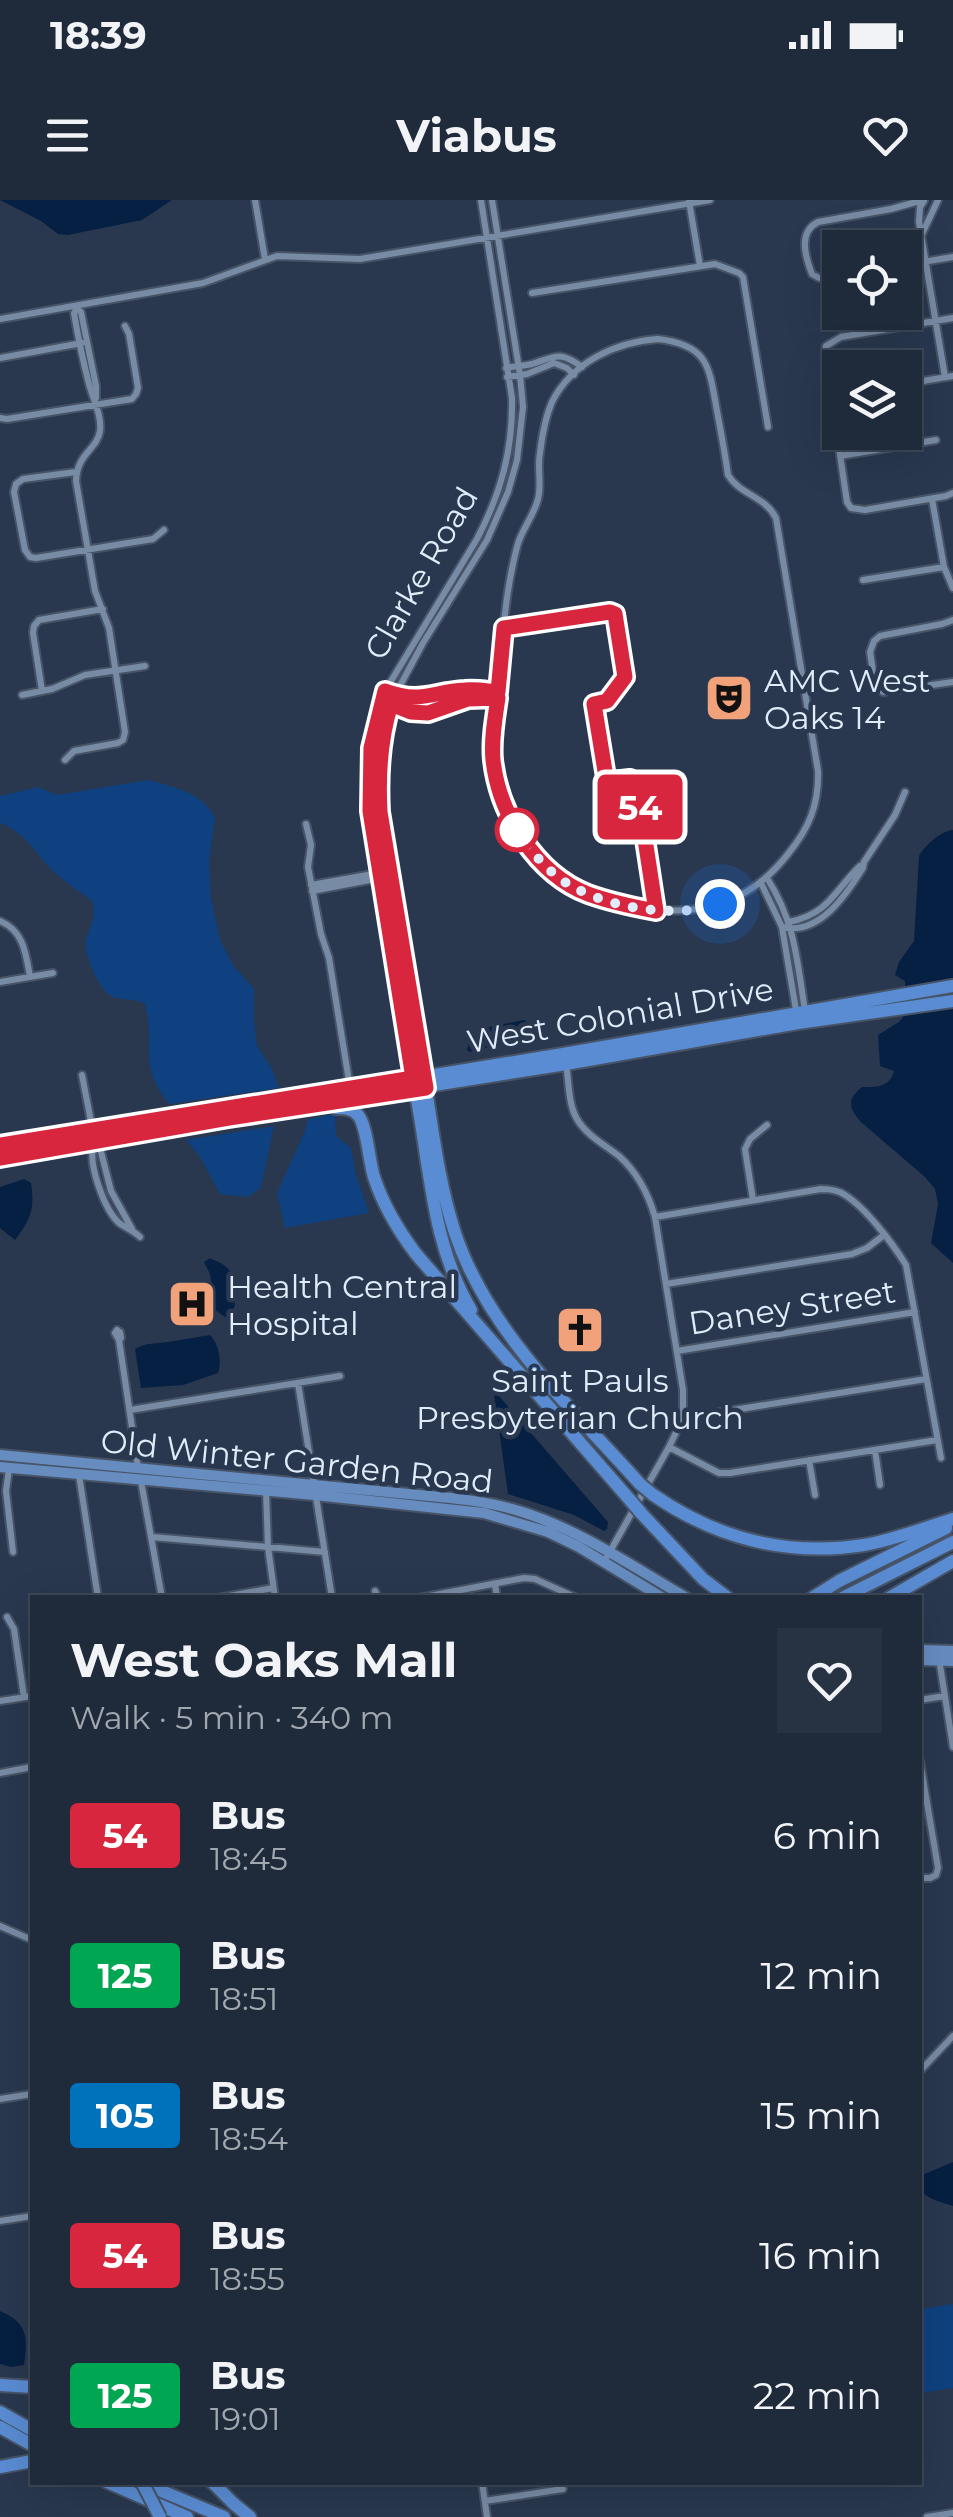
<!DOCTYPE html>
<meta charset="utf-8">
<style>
body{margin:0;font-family:Montserrat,sans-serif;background:#273242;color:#f1f3f6;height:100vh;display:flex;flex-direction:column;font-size:38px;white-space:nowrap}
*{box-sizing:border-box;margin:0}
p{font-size:32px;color:#a1a7af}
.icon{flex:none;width:55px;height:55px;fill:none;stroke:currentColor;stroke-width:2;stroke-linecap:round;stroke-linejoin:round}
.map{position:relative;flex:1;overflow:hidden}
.drawer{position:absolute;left:30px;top:1395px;width:892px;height:890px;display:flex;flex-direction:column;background:#1f2a3b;border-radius:0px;box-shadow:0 10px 40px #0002,0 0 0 2px #3c4655}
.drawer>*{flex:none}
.badge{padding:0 20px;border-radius:8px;font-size:35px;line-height:65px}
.tools{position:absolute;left:822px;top:30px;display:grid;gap:20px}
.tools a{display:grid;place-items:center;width:100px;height:100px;border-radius:0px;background:#1f2a3b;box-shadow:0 10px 40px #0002,0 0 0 2px #3c4655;font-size:50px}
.you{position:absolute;width:50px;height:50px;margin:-25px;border:8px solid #fff;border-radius:50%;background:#1a73e8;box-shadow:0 0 0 15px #1a73e833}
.map>.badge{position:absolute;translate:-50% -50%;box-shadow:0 0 0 5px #fff}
.round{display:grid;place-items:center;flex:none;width:105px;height:105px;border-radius:0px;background:#273242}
.overview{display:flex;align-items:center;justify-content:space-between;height:170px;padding:0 40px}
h1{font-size:48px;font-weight:700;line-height:75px}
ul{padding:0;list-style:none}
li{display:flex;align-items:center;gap:30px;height:140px;padding:0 40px}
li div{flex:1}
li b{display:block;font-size:38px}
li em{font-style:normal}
li .badge{min-width:110px;font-weight:700;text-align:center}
.status{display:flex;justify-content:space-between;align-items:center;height:70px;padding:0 50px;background:#1f2a3b;direction:ltr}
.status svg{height:28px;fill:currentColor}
header{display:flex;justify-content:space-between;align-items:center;height:130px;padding:0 40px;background:#1f2a3b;font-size:45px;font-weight:700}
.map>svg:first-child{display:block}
</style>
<div class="status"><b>18:39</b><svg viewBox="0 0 49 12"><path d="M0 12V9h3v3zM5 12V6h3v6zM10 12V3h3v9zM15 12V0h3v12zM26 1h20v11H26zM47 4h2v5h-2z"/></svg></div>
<header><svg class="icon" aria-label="menu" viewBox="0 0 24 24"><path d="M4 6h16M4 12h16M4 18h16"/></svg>Viabus<svg class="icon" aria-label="heart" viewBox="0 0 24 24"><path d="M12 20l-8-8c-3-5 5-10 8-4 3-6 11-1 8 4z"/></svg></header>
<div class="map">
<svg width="953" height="2317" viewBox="0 0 953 2317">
<rect width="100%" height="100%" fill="#29384f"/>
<!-- green -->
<path fill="#0f4180" d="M148 580C174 587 201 592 215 617L209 662 211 698 220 740 233 765 254 789V822L257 846 272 869 279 888 169 904C137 864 156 848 145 804 134 797 116 802 107 793 97 783 83 754 86 740 90 725 97 717 92 701 79 691 65 682 53 671 36 654 24 631 0 623V596L38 587 57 595Z
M335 914 336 936 351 948 356 975 369 1013 285 1028 277 993 305 931 308 919Z
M274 926 261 988 248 997 220 994 200 957 186 940Z
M953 2104V2188L920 2193V2109Z"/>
<!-- water -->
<path fill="#062043" d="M0 0H172L142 20 68 35 58 34 41 21Z
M953 630V780L905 786V781L895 775 899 762 914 741 919 656C925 645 941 631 953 630Z
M953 808V1063L931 1043 938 1004 935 989 925 977 861 922C848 907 847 900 862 887 877 887 890 887 894 871L880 866 878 835 899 822 904 816Z
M524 820 528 822 530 839C510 846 490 845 470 852L467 850 470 838 480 834 484 828Z
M24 979 31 983C35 1009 31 1019 15 1040L0 1028V987Z
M210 1058C215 1061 221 1062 225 1066 238 1076 238 1104 231 1116L225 1117 215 1110 210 1074 204 1062Z
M210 1135C219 1144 222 1161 218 1173L183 1185 141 1188 135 1149C147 1142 155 1144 168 1142 182 1140 196 1137 210 1135Z
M494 1194 499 1196 608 1322 607 1329 604 1331 574 1315 508 1294Z
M953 1962V2006C941 2002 929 2000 920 1990V1976Z
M0 2111C28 2123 28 2137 24 2165L11 2167 0 2164Z"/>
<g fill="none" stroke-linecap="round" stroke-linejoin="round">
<!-- minor casing -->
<g stroke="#475467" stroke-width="10">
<path id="minor" d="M255 0 265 59
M689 1 700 66
M924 1 920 7 919 22 945 177
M922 34 938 0
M905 65 953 57
M840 76 819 78 812 74C805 56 798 32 818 22L891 9 923 0
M532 93 715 64 739 73 743 77 768 227
M77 109 81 112 96 186V198
M953 118 841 137 826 146 825 153 847 302 851 308 865 310 946 296 953 293
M0 119 203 83 277 56 360 59 710 0
M658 139C709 145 709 167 717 211 721 232 725 254 728 275 740 295 765 296 776 318L818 571C819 605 809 628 788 654 746 708 690 720 626 704 611 701 595 697 582 691 537 668 504 623 495 573 490 548 495 523 498 498 502 447 504 396 517 347 521 330 534 316 538 299 542 284 537 268 540 253 542 236 545 218 552 202 572 162 616 142 658 139Z
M0 158 82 143
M506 168C514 166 524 166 532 164 556 156 560 151 582 167
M507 177 527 174 554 163 567 168 574 175
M905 184 953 176
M0 218 7 219 132 199 136 194 138 188 129 134 125 126
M840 256 936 240
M76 272 23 279 16 284 14 292 25 350 30 357 36 358 153 339 164 330
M932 299 944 367 953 388
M863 380 944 367
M953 420 942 424 880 436 874 441 870 452 875 485 883 492 953 482
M42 491 33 433 34 426 39 420 103 409
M385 491C419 503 433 492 465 490 476 489 487 491 498 492
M22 495 52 489 85 475 145 466
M388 503 411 512 428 513 467 499 498 498
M65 560 74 551 118 543 123 540 125 532 109 428 95 391 76 281C77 253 97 250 100 231 102 216 93 199 89 184 83 161 78 137 74 113L77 108
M306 624 311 645 308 667 321 734 329 758 350 887
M767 678C795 722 797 760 805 811
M761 683 782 727 797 816
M311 685 379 673
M312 691 380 678 384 675
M0 721C24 731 26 754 30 777
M789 722C829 714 834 691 860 666
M782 727C819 736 846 695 863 668L864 662 895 615 905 592
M0 782 53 773
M566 864C569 881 568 904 577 919 586 935 605 945 619 956 638 973 648 993 655 1017L683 1190V1212L680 1224 669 1247 604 1362
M82 875 93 932
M423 876 380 612 381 552 385 524 395 495 423 443 487 340 508 292 517 260 523 207 520 175 492 0
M413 878 372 625 369 581 371 549 385 491 477 339C501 293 513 250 512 198L481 0
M94 944C87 962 104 1009 119 1023 126 1028 134 1031 140 1037
M96 944 100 948 111 991 132 1029
M753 1000 745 949 750 939 767 925
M655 1017 821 989C830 989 838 990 845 995 866 1008 893 1044 906 1065L941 1258
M666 1084 852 1054 867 1048 884 1035
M117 1130 115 1133 119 1140 121 1138 120 1132H117
M119 1140 138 1268
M677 1151 915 1112
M298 1183 332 1398
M130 1210 340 1176
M683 1212 704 1215 715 1213 926 1179
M669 1247 719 1273H730L937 1240
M875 1250 880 1285
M809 1260 815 1295
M9 1269 6 1291 13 1352
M79 1275 98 1398
M141 1281 162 1398
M266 1291 268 1347 275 1398
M152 1337 325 1352
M495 1384 497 1398
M375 1391 378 1398
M218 1398 273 1388
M419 1398 524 1378 535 1379 577 1398
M7 1417 14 1429 24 1497
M939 1459 953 1547
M920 1500 944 1496
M0 1501 32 1496
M920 1561 938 1668 936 1675 930 1678H920
M0 1573 32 1567
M0 1726 32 1740
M920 1871 953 1836
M0 1899 32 1894
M0 2021 32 2016
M482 2282 487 2317
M485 2301 563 2289
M927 2317 953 2313"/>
</g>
<!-- major casing -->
<g stroke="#475467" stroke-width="14">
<path id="major" d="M0 1255 419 1295C453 1298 487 1301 519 1311 579 1329 633 1367 687 1398
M0 1267 315 1295 484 1313 548 1332 579 1347 663 1398
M920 1450 953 1451
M920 1460 953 1461"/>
</g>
<!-- highway casing -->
<g stroke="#475467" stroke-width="16">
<path id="highway" d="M425 883C433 933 439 984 455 1033 488 1132 572 1208 640 1284
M414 884C430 960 430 1041 471 1110
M336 908C344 908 352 908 358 915 367 925 369 962 374 977 383 1005 398 1030 416 1054L630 1300
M0 946 563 854 953 786
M0 958 229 918 566 864 798 823 953 801
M652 1294C715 1338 787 1357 864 1345 894 1340 924 1328 953 1319
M641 1313 703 1379 728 1398
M812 1398 839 1381 946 1328
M842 1398 953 1342
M889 1398 953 1361
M0 2185 32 2187
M0 2212 32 2230
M0 2227 32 2245
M0 2267 32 2261
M107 2282 187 2317
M140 2282 224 2317
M212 2282 234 2304 250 2317"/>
</g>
<!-- minor -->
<use href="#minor" stroke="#788ba4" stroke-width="6"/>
<!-- major -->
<use href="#major" stroke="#668cc0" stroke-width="10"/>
<!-- highway -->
<use href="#highway" stroke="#5a8cd3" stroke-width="12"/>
<!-- highway-bridge casing -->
<g stroke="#475467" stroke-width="16" stroke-linecap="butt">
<path id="highway-bridge" d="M640 1284 652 1294
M630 1300 641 1313
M142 2282 160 2317"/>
</g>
<!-- highway-bridge -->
<use href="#highway-bridge" stroke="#5a8cd3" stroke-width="12"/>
</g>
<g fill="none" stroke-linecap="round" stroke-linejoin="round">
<!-- line casing -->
<g stroke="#fff" stroke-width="22">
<path id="line" d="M0 945 413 878 370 611 371 548 385 491C421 504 431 492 465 490 476 489 487 491 498 492L504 428 610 412 615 414 625 477 607 501 594 504 606 577 613 581 630 579 637 587 656 711C634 707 610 702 588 694 536 674 499 614 493 560 491 540 495 518 498 498L468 499 428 513 411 512 391 504C380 539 378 575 380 612L426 888 229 918 0 958"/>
</g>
<!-- line -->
<use href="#line" stroke="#d7263d" stroke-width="15"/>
<!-- walk -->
<path stroke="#e1ecfa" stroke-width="10" stroke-dasharray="0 18" d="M517 630C528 647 542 665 559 678 598 707 674 720 720 704"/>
</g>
<!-- icons -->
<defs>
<g id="theatre-square" transform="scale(2.5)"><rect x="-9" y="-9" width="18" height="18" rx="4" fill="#f1a27b" stroke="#29384f"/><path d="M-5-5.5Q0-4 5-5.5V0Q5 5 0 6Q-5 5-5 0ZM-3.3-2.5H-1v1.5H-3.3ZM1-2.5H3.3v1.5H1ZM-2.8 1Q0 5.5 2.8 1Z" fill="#111"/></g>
<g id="hospital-square" transform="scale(2.5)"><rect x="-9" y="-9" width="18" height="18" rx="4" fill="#f1a27b" stroke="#29384f"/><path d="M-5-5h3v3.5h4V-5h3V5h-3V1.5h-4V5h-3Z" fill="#111"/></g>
<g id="church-square" transform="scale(2.5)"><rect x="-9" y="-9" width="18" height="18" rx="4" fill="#f1a27b" stroke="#29384f"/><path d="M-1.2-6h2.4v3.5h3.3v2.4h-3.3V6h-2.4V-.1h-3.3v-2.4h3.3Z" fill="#111"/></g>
</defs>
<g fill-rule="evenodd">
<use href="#theatre-square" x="729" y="498"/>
<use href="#hospital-square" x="192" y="1104"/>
<use href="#church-square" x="580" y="1130"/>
</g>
<!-- markers -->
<circle fill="#fff" stroke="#d7263d" stroke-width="5" cx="517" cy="630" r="20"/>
<g text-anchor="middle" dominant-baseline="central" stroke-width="9" stroke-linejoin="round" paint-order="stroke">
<!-- street labels -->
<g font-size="32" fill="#e1ecfa" stroke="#29384f">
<text transform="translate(421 373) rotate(-60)">Clarke Road</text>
<text transform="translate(620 815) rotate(-10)">West Colonial Drive</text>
<text transform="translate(792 1107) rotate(-9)">Daney Street</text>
<text transform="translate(297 1261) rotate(6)">Old Winter Garden Road</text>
</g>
<!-- poi labels -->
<g font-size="32" fill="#e1ecfa" stroke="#29384f" text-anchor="start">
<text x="764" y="480">AMC West<tspan x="764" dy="37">Oaks 14</tspan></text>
<text x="227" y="1086">Health Central<tspan x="227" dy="37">Hospital</tspan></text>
<text x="580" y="1180" text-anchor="middle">Saint Pauls<tspan x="580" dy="37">Presbyterian Church</tspan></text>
</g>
</g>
</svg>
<div class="tools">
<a><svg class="icon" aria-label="locate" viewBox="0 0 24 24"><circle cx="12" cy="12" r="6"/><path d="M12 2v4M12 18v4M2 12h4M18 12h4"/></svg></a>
<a><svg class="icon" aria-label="layers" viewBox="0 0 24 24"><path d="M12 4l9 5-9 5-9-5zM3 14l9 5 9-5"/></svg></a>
</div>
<div class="you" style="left:720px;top:704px"></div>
<b class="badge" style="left:640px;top:607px;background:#d7263d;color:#fff">54</b>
<section class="drawer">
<div class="overview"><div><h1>West Oaks Mall</h1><p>Walk · 5 min · 340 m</p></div><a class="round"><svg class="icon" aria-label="heart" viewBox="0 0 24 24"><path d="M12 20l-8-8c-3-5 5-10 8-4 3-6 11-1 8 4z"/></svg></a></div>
<ul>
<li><span class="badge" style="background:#d7263d;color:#fff">54</span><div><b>Bus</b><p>18:45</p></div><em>6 min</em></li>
<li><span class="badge" style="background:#00a651;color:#fff">125</span><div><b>Bus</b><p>18:51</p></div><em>12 min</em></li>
<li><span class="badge" style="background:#0072bc;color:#fff">105</span><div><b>Bus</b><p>18:54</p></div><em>15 min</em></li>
<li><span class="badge" style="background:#d7263d;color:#fff">54</span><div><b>Bus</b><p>18:55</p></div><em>16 min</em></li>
<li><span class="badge" style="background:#00a651;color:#fff">125</span><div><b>Bus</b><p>19:01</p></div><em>22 min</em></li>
</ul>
</section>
</div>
